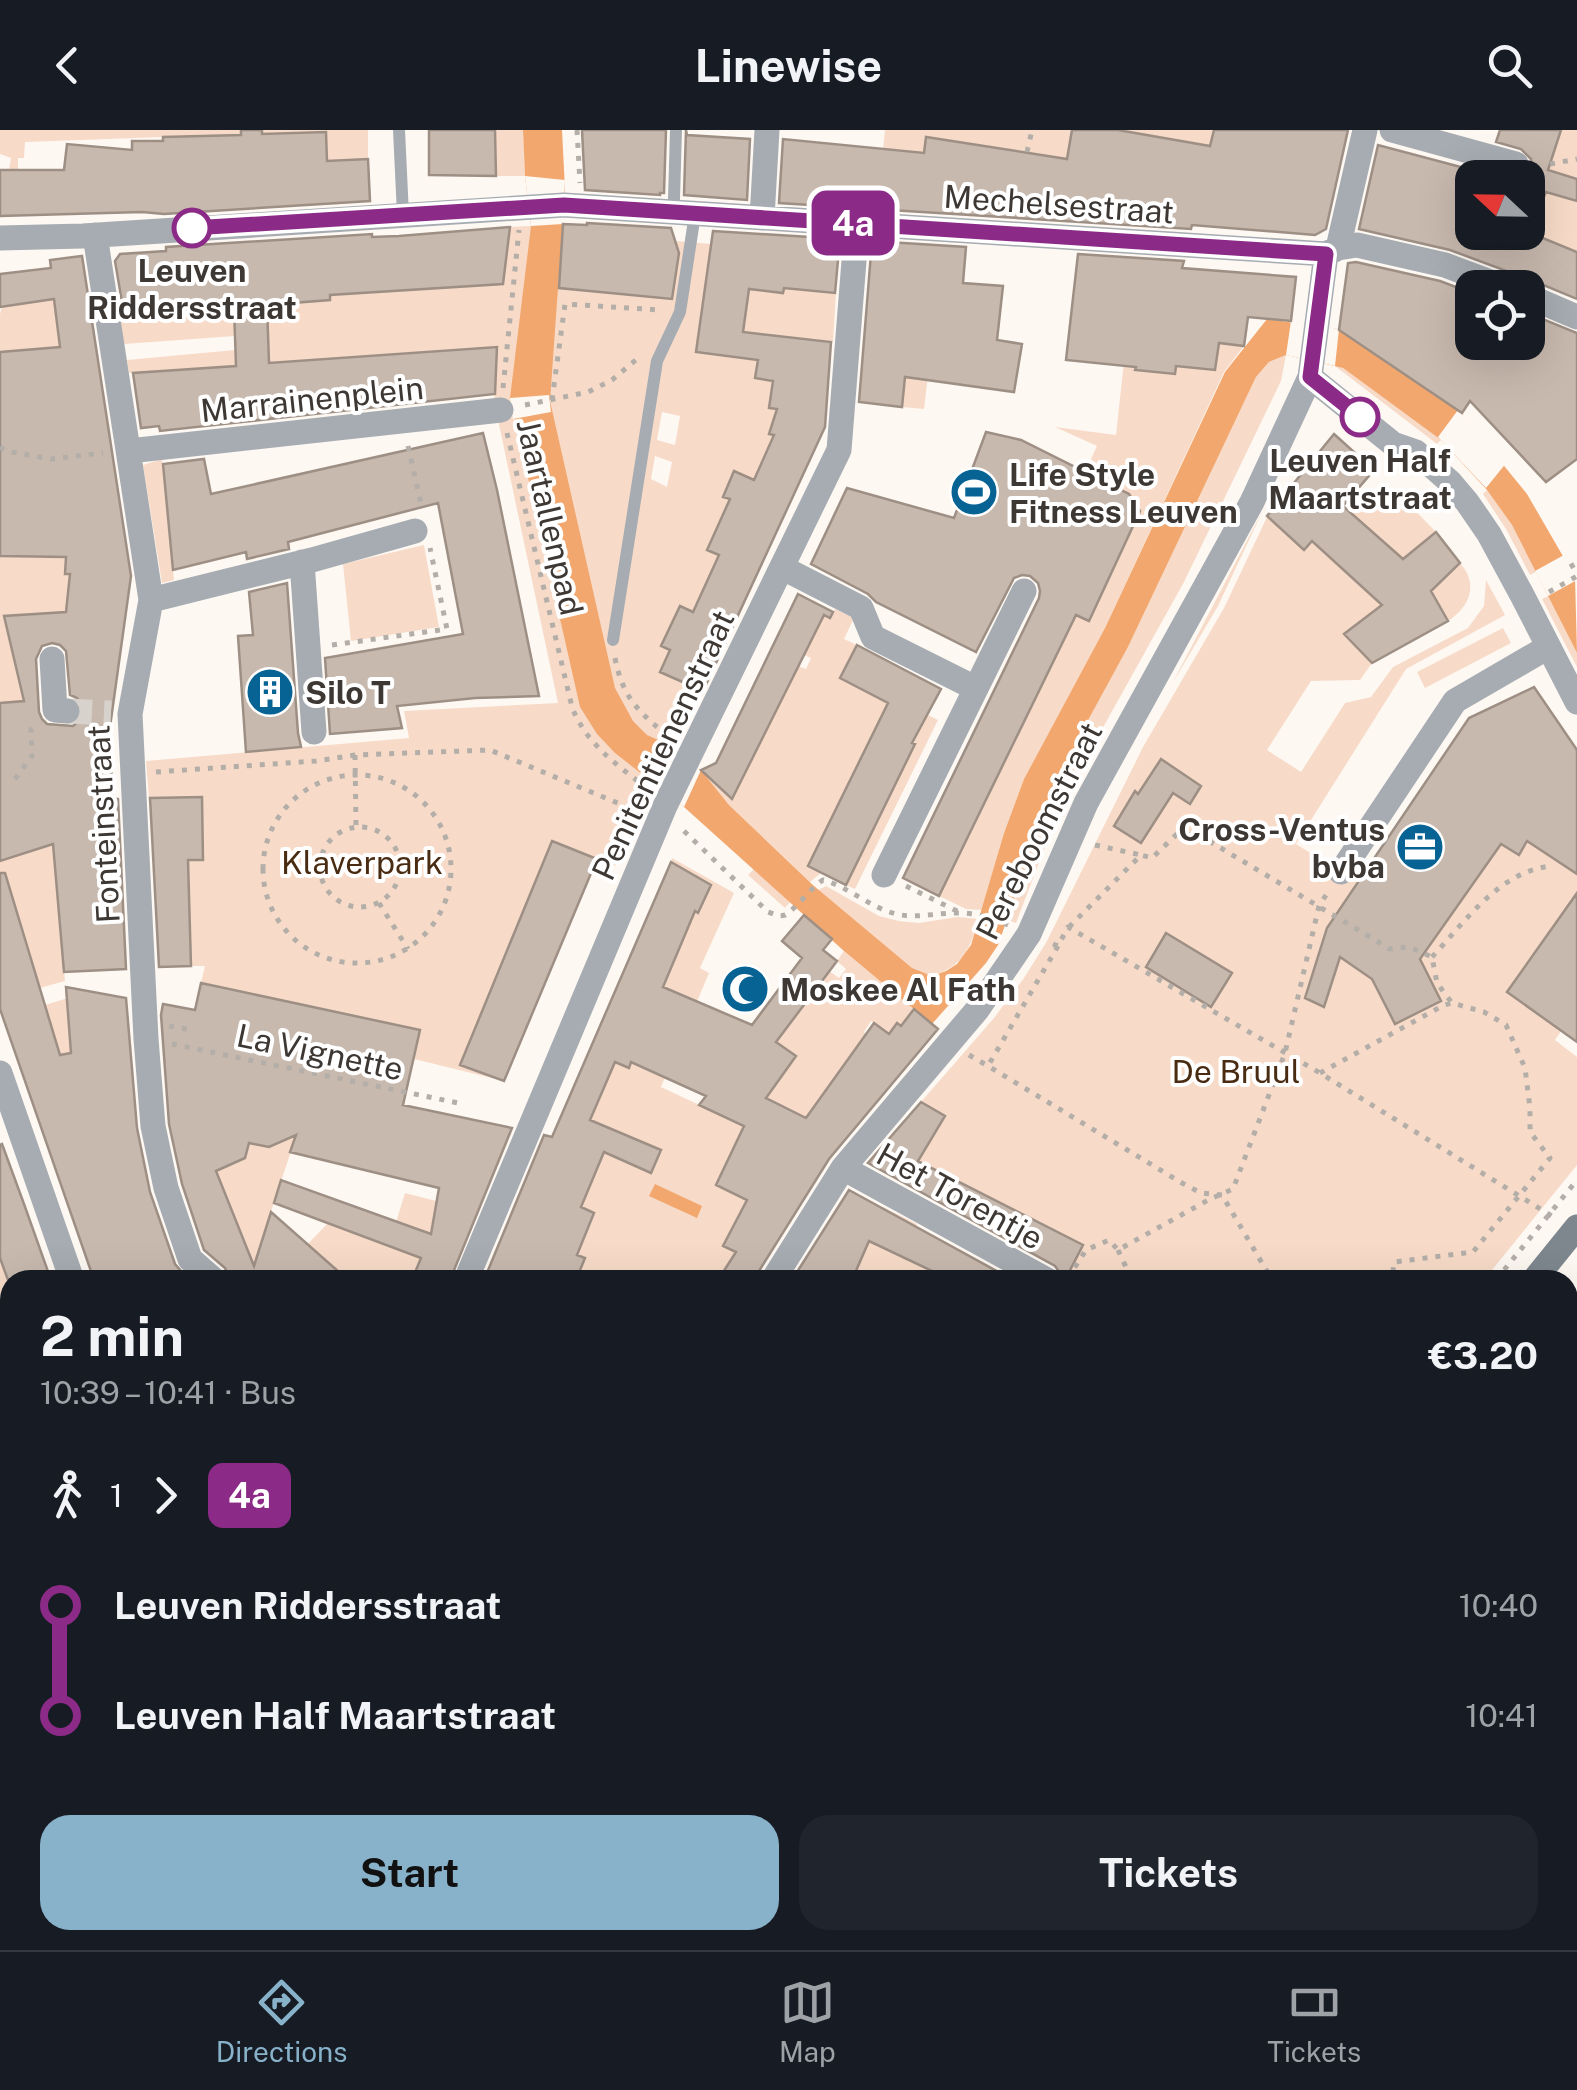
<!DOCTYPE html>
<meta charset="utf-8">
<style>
body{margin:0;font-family:"Public Sans",sans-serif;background:#20242c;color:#f1f3f6;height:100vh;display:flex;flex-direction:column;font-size:38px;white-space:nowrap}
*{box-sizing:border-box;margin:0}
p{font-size:32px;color:#9ea1a6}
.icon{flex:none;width:55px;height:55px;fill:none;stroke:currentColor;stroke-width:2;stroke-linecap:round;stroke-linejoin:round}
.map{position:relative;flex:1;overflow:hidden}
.drawer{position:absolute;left:0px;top:1140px;width:1578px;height:680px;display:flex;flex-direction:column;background:#171b24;border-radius:30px 30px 0 0;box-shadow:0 10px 40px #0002}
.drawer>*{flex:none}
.badge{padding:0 20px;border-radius:15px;font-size:35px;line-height:65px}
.needle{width:65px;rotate:292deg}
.buttons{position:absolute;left:1455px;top:30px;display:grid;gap:20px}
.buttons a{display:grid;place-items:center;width:90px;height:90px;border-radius:20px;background:#171b24;box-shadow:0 10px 40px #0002;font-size:50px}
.map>.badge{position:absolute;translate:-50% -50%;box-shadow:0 0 0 5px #fff}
.legs{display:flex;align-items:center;gap:15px;height:110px;padding:0 40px;font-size:32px}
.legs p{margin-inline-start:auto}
.head{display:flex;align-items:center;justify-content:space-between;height:170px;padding:0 40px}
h1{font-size:55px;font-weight:700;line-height:75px}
.primary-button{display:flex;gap:20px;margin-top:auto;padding:20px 40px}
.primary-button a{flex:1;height:115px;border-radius:30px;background:#88b2ca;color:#111;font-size:40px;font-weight:700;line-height:115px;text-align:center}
.primary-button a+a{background:#20242c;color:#f1f3f6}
ul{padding:0 40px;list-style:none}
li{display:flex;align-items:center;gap:35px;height:110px;font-size:38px}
li i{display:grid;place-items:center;width:15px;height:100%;margin:0 12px;background:currentColor}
li i::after{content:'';width:25px;height:25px;margin:-12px;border:8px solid;border-radius:50%;background:#171b24}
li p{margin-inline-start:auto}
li:first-child i{background:linear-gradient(#0000 50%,currentColor 0)}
li:last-child i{background:linear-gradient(currentColor 50%,#0000 0)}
header{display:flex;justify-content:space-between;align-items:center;height:130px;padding:0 40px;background:#171b24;font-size:45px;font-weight:700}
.tab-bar{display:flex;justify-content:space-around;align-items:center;height:140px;border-top:2px solid #363941;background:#171b24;font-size:28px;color:#9ea1a6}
.tab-bar a{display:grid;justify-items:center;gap:5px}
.tab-bar .active{color:#88b2ca}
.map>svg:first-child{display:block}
</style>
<header><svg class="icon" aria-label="back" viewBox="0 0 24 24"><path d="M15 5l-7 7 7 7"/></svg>Linewise<svg class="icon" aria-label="search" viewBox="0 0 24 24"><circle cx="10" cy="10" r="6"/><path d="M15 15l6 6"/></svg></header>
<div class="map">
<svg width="1577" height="1820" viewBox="0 0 1577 1820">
<rect width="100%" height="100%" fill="#fef8f3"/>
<!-- green -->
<path fill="#f7dbc8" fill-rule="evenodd" d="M0 0H241L242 77 163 7 25 12 24 28H18V40H9L11 28 0 24Z
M262 0H368V29L327 31 326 2 290 3 262 8Z
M495 0H523L525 46H496Z
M885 0H1071L1067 29 927 7 921 40 902 37 904 21 883 19Z
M1118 0H1214L1210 17Z
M1561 0H1577V49L1548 40Z
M1541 60 1577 71V123L1528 101Z
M563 94 559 158 639 166 671 98 676 111 711 114 696 222 720 225 722 218 758 223 755 248 773 251 769 277 777 279 769 303 774 305 754 350 733 342 723 366 730 369 707 419 719 425 693 482 680 476 668 502 676 506 661 542 703 561 681 604 667 614 648 650 645 666 615 736 552 711 473 902 461 934 504 951 414 929 419 900 201 853 205 836H191L188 730H203L202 667 149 668 146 631 409 608 404 581 558 573 494 271 497 217 129 243 127 230 235 220V206L124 214 119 184 234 177 268 203V156L295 173 330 170 329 139 345 164 503 154 510 97ZM662 282 680 286 675 315 657 310ZM655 326 672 332 667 357 651 349Z
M787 138 806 160 836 163 833 212 743 202 749 159 783 163Z
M52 147 64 264 50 266 46 218 0 222V184L2 176Z
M911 200 933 203 924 279 902 277Z
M1127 204 1138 218 1136 240 1174 244 1176 236 1215 240 1219 213 1244 216 1224 242 1105 498 1024 649 1004 703 982 780 966 779 939 766 1075 484 1139 381 1129 364 1085 342 1097 316 1055 297 1116 305Z
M1286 225 1281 251 1184 452 1076 646 1051 701 1016 793 1008 790 1037 705 1080 605 1128 517 1256 247 1269 232Z
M1335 236 1343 238 1441 310 1437 314Z
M162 329 174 450 162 453 143 335Z
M1487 360 1512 395 1536 442 1530 445 1506 399 1483 364Z
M1388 366 1405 370 1436 402 1403 429 1352 384 1363 372Z
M1264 378 1218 476 1172 554Z
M1267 387 1303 420 1312 411 1382 475 1344 504 1372 533 1360 550 1311 551 1267 620 1301 642 1345 573 1371 567 1393 537 1468 498 1484 476 1486 450 1505 485 1406 539 1296 714 1357 752 1346 770 1501 714 1518 725 1527 711 1577 744V763L1508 862 1561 901 1555 910 1577 927V1035L1484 1150H1076L1077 1147 1068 1143 1082 1114 946 1045 908 1036 945 986 921 972 994 888 1024 848 1047 811 1143 617 1224 478ZM1162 630 1201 656 1189 673 1150 646ZM1134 662 1162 679 1141 713 1114 696Z
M424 415 439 497 351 511 343 434Z
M0 426 66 427 65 443 90 444 88 455 69 454 68 462 76 481 4 486 26 583 0 608Z
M1460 433C1479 454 1470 477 1448 491L1431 461Z
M1548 466 1577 523V537L1542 469Z
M835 479 854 488 844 509 857 515 840 548 925 590 928 585 938 590 855 759 846 755 915 614 808 736 821 743 810 752 729 675 701 640 732 668 798 536 806 539 811 528 804 525 823 485 830 488Z
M1503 498 1511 513 1425 558 1417 542Z
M0 666 53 714 65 851 40 858 8 750 1 751 0 748Z
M672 728 734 763 700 838 709 843 661 957 744 996 755 982 770 990 780 975 766 967 796 927 776 913 829 841 839 848 846 839 837 831 844 821 915 879 901 896 897 894 889 904 871 891 864 902 880 915 795 1022 744 997 716 1055 733 1063 778 1040 724 1116 735 1122 718 1150H576L585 1128 563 1119 614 1001 590 990 615 932 629 937 676 829 663 823 689 794 695 781 699 782 711 755 671 732Z
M754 739 790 772 785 778 748 745Z
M826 756 879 786 899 791 919 793 957 787 979 789C969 820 964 835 932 846L912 839 818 760Z
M81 864 78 985 45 875Z
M165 950 504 1020 495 1041 299 997 265 1100 297 1125 263 1107 251 1145 167 968Z
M405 1063 444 1073 412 1150H348L304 1118 329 1092 389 1115Z
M883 1077 917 1094 902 1126 951 1150H833L854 1144Z
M0 1128 10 1156V1185L0 1190Z
M1576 1243 1577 1244V1325L1568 1318V1255Z
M10 1298V1530L0 1527V1301Z
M1568 1367 1577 1370V1504L1568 1500Z
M1568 1758 1577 1762V1815L1567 1810Z
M59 1810H214L207 1820H196L189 1815 185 1820H54Z
M364 1810H531L524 1820H356Z
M1154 1810 1162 1814 1166 1810H1211L1204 1820 1190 1814 1186 1820H1147Z
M1310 1810H1398L1393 1820H1304Z"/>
<!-- water -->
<path fill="#f2a76e" d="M523 0H562L565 59 550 271 615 558 633 591 647 605 667 614 701 640 729 675 814 756 912 838 932 846 946 841 957 834 971 815 1004 703 1024 649 1105 498 1225 242 1267 189 1339 199 1461 283 1527 364 1575 447 1577 523 1512 395 1487 360 1441 310 1343 238 1286 225 1269 232 1256 247 1128 517 1080 605 1037 705 998 815 986 833 932 894 844 821 684 677 615 623 597 604 580 577 510 268 531 96 525 46Z
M655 1054 702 1076 697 1088 649 1066Z"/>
<!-- pier -->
<path fill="#fef8f3" d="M525 46 565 50 563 94 531 96Z
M1291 191 1339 199 1335 236 1286 225Z
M549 265 551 282 513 289 510 268Z
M1458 280 1507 332 1486 358 1438 307Z
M1564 425 1577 450 1548 466 1535 441Z
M667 614 701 640 684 677 648 650Z"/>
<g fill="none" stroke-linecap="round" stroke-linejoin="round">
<!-- stream -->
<path stroke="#f2a76e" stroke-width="8" d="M1568 1605 1577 1609"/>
</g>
<!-- building -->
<path fill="#c8b9ae" stroke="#9e8f85" stroke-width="2.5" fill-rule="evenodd" d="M241 0H262V4L326 2 327 31 368 29 370 71 164 84 142 82 0 86V40H64L67 14 132 20V11H163V7L241 5Z
M429 0H495L496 46 429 45Z
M582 0H666L664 63H660V65L585 60Z
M686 0 687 5 750 9 747 70 684 65Z
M1072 0H1118L1210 16 1214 0H1348L1326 99 1315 105 1192 95 1191 99 779 73 783 9 924 23 926 7 1067 29Z
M1500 0H1561L1548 40 1577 49V71L1546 62 1528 102 1577 122V169L1534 151H1523L1512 143 1450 120 1359 99 1378 15 1472 40V102H1528V48H1524L1531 39V29L1521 19 1496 12Z
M587 93 671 98 679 123 672 169 559 158 563 94 587 95Z
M510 97 503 154 330 165V170L267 175 269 233 497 217 495 264 160 301 159 296 141 298 133 243 236 236 234 177 124 184 115 131 120 124 166 121V117L372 104V107L399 106Z
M713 101 826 108 839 119 835 163 784 158 783 163 749 159 743 202 831 212 825 297 703 561 660 542 670 520 661 516 680 476 693 482 719 425 707 420 730 369 723 367 734 341 754 350 774 305 769 304 777 279 769 278 773 251 755 248 758 230 696 222Z
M872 111 966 117 963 153 1003 156 997 210 1022 214 1014 262 905 247 902 277 859 272Z
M1078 124 1184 131 1182 138 1296 147 1291 191 1248 187 1244 216 1219 213 1215 240 1176 236 1175 244 1135 240 1136 237 1066 230Z
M82 126 131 446 109 604 113 669H118L126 839 64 842 53 714 0 731V573L24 571 4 486 66 482 70 444H65L66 427 0 426V222L60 217 54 169 0 177V144L51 138 50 130ZM52 513 60 515 66 521 70 565 77 568 82 575 81 589 73 596 47 594 42 589 39 582 36 529 42 516Z
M1356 132 1440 151 1472 163V212H1528V183L1577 203V329L1546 352 1470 271 1462 283 1339 200 1348 133Z
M986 302 1021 310 1129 364 1140 381 1089 491 1076 485 939 766 903 748 1039 468 1040 461 1038 453 1030 446 1022 445 1014 448 976 522 876 472 868 464 811 434 847 358 954 388Z
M483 303 497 360 539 566 475 568 397 576 402 598 330 604 325 528 463 504 438 373 288 412 289 419 247 429 246 422 173 440 163 334 204 329 211 364Z
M1334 304 1374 340 1343 376 1403 429 1436 402 1460 433 1431 461 1448 491 1372 533 1344 504 1382 475 1312 411 1304 420 1267 386Z
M287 453 298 603 301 617 246 622 238 506 253 505 249 462Z
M798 464 833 482 830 488 824 485 732 669 701 640 716 633Z
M857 515 941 559 912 613 915 614 846 755 808 736 888 573 840 548Z
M1534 557 1577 620V744L1527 711 1519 725 1501 714 1420 829 1441 871 1395 894 1372 849 1340 827 1324 877 1305 868 1327 798 1469 588Z
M1161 629 1201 656 1190 674 1173 663 1141 713 1114 696 1135 661 1138 664Z
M202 667 203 730H188L191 836 159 837 150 668Z
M552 711 597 729 504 951 460 935Z
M671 732 711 755 698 783 695 781 663 857 752 895 802 828 782 811 804 785 832 809 823 820 837 831 776 912 796 926 766 968 806 988 874 893 889 904 897 893 901 896 914 879 938 899 829 1029 759 1141 757 1150H718L736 1122 723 1116 747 1070 716 1055 744 996 699 975 706 966 631 932 629 938 615 932 590 990 661 1020 651 1043 604 1022 581 1077 594 1083 577 1125 585 1128 576 1150H484L544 1005 552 1007Z
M0 743H5L60 925 71 923 66 857 126 868 137 998 150 1062 175 1134 189 1150H94L0 879Z
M1577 763V912L1507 862Z
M1166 803 1232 843 1211 877 1146 837Z
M201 853 420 900 403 975 512 998 450 1150H412L421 1128 274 1073 281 1050 431 1104 439 1058 290 1022 296 1005 269 1017 249 1013 245 1028 216 1041 254 1136 271 1082 348 1150H230L225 1138 204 1120 182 1054 169 994 161 885 163 874 195 880Z
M921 972 945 986 918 1031 1083 1115 1065 1150 1055 1136 868 1033Z
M2 1014 24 1074 51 1150H8L0 1128V1015Z
M849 1060 1013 1150H951L869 1111 852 1150H792Z"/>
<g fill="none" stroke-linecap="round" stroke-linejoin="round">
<!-- street-tunnel -->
<path stroke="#d8d2cd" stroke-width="25" stroke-dasharray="25 12" stroke-linecap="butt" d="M67 581 111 583
M1568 1709 1577 1689"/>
<!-- path -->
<path stroke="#b4aea9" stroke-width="5" stroke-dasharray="5 8" stroke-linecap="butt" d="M577 0 580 53
M1027 22 1032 0
M1550 34 1577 29
M503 258 519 100
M552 270 565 174 660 180
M525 275 588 262 612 250 637 229
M507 303 572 577C586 614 617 635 647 658
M408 316 422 378
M0 317 6 321 51 329 103 323
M1570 437 1577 433
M1549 462 1577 446
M332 515 447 499 430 418
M615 528C623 570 641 584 673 610
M355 625 356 697
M156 642 316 631 355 625 490 620 637 681
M263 739a94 94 0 1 1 188 0a94 94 0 1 1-188 0Z
M15 649 32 626 31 599 37 594
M320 737a40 40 0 1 1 80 0a40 40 0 1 1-80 0Z
M684 701 768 782C774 784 778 787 785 785 795 780 810 758 823 750 850 757 872 780 901 785 921 788 942 782 963 783 979 784 993 789 1008 795
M1095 715 1141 725
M906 756 959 782
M379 773 408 819
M1069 797 1141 725 1152 728 1177 704 1199 705 1390 819 1409 817 1432 827 1437 853 1452 873
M1053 814 1058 816 1068 797 1320 943 1555 1088
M1058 816 988 936 1182 1053 1201 1063 1222 1065 1272 1150
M1432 827C1466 791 1499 741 1552 736
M169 896 191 900
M172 914 463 974
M969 925 988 936
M1320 943 1444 875 1452 873 1484 882 1506 895 1525 938 1530 978V1002L1550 1028 1473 1122 1394 1132 1392 1150
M1118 1120 1132 1150
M1077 1149 1073 1140 1086 1120 1109 1110 1118 1120 1210 1069 1233 1059 1285 923 1319 776 1328 762
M1496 1150 1577 1050
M1568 1391 1577 1395
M1568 1474 1577 1478"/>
<!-- lane -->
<path stroke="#a6acb1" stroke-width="12" d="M399 0 403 85
M674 69 676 0
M613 510 657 231 680 182 695 84
M0 1670 10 1673
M145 1820 154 1810"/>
<!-- street -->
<path stroke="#a6acb1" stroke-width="25" d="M1392 0 1516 34
M762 88 767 0
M95 105 151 470 130 584 146 909 153 996 166 1058 190 1129 214 1150
M0 108 83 106 564 75 1326 124 1338 118 1357 115 1445 135 1506 158
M1338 118 1365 0
M1326 124 1310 247 1393 314 1416 322 1450 352 1467 372 1489 404 1522 465 1577 572
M1528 166 1577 187
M129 321 501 280
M302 432 314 602
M783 438 861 478 873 507 975 558
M151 470 312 430 415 401
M52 529 55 580 67 581
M1341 742 1455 571 1548 517
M884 745 1024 461
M0 943 72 1150
M843 1038 1047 1150
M466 1150 665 676 839 320 857 93
M773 1150 843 1038 977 880 1029 804 1086 673 1252 372 1310 247
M861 1810 875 1820
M265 1820 273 1810
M585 1820 593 1810
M1049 1820 1056 1810
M1245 1820 1251 1810
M1520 1820 1522 1810"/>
<!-- secondary -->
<path stroke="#7e878e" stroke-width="25" d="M1534 1150 1577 1097
M0 1627 10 1630
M1568 1639 1577 1643"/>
</g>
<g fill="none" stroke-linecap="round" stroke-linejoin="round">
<!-- line-1 casing -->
<g stroke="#fff" stroke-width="22">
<path id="line-1" d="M192 98 564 75 1326 124 1310 247 1360 287"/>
</g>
<!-- line-1 -->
<use href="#line-1" stroke="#8c2b87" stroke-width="15"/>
</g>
<!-- icons -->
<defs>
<g id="stadium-disc" transform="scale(2.5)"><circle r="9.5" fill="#076394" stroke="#fff"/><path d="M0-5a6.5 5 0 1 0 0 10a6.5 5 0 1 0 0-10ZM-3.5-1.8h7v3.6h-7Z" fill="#fff"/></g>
<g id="building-disc" transform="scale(2.5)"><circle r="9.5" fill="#076394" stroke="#fff"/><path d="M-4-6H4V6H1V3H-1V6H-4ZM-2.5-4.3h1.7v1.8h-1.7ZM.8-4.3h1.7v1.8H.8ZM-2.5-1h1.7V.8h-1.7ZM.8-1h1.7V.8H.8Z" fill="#fff"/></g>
<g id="office-disc" transform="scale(2.5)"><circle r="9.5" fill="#076394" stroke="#fff"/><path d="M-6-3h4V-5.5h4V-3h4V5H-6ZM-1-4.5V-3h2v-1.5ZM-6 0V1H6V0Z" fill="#fff"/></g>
<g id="mosque-disc" transform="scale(2.5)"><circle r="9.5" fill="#076394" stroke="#fff"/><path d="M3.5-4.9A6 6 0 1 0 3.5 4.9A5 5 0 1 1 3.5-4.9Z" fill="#fff"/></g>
</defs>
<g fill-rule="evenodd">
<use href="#stadium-disc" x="974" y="362"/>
<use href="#building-disc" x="270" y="562"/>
<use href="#office-disc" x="1420" y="717"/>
<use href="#mosque-disc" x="745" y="859"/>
</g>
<!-- markers -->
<g fill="#fff" stroke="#8c2b87" stroke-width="5">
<circle cx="192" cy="98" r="18"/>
<circle cx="1360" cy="287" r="18"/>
</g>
<g text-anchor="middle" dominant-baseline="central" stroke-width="8" stroke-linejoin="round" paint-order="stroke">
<!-- street labels -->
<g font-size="32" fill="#3e3834" stroke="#fff">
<text transform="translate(1059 74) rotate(4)">Mechelsestraat</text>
<text transform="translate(312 269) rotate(-6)">Marrainenplein</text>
<text transform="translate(550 387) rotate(77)">Jaartallenpad</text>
<text transform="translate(663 615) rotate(-65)">Penitentienenstraat</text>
<text transform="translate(103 694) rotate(-93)">Fonteinstraat</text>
<text transform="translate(1039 701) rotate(-63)">Pereboomstraat</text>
<text transform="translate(320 922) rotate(12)">La Vignette</text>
<text transform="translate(960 1066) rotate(29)">Het Torentje</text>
</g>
<!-- stop labels -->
<g font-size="32" font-weight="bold" fill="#3e3834" stroke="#fff">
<text x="192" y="140">Leuven<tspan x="192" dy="37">Riddersstraat</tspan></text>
<text x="1360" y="330">Leuven Half<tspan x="1360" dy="37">Maartstraat</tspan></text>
</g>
<!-- poi labels -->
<g font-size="32" font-weight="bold" fill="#3e3834" stroke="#fff" text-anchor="start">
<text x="1009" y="344">Life Style<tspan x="1009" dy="37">Fitness Leuven</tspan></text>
<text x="305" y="562">Silo T</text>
<text x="1385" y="699" text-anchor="end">Cross-Ventus<tspan x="1385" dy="37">bvba</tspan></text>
<text x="780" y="859">Moskee Al Fath</text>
</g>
<!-- park labels -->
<g font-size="32" fill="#492b12" stroke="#fff">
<text x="362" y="732">Klaverpark</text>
<text x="1236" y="941">De Bruul</text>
</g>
</g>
</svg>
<div class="buttons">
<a><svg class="needle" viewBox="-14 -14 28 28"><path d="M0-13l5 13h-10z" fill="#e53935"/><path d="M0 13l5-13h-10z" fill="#9ea1a6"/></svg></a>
<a><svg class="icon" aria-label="locate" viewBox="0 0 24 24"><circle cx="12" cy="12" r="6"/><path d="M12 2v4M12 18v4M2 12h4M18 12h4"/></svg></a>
</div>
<b class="badge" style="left:853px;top:93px;background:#8c2b87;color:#fff">4a</b>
<section class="drawer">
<div class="head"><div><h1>2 min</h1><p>10:39 – 10:41 · Bus</p></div><b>€3.20</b></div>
<div class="legs"><svg class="icon" aria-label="walk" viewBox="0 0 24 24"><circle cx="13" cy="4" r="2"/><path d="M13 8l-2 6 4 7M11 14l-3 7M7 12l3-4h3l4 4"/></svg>1<svg class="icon" aria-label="forward" viewBox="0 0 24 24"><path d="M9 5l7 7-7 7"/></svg><b class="badge" style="background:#8c2b87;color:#fff">4a</b></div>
<ul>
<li><i style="color:#8c2b87"></i><b>Leuven Riddersstraat</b><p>10:40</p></li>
<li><i style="color:#8c2b87"></i><b>Leuven Half Maartstraat</b><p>10:41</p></li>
</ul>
<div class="primary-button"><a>Start</a><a>Tickets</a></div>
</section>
</div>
<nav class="tab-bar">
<a class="active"><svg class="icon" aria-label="directions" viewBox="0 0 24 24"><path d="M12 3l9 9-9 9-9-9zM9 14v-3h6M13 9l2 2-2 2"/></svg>Directions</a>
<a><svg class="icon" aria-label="map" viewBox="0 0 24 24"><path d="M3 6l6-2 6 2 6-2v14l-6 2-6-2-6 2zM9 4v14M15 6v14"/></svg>Map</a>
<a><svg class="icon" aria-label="tickets" viewBox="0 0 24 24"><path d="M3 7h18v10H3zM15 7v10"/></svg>Tickets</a>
</nav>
